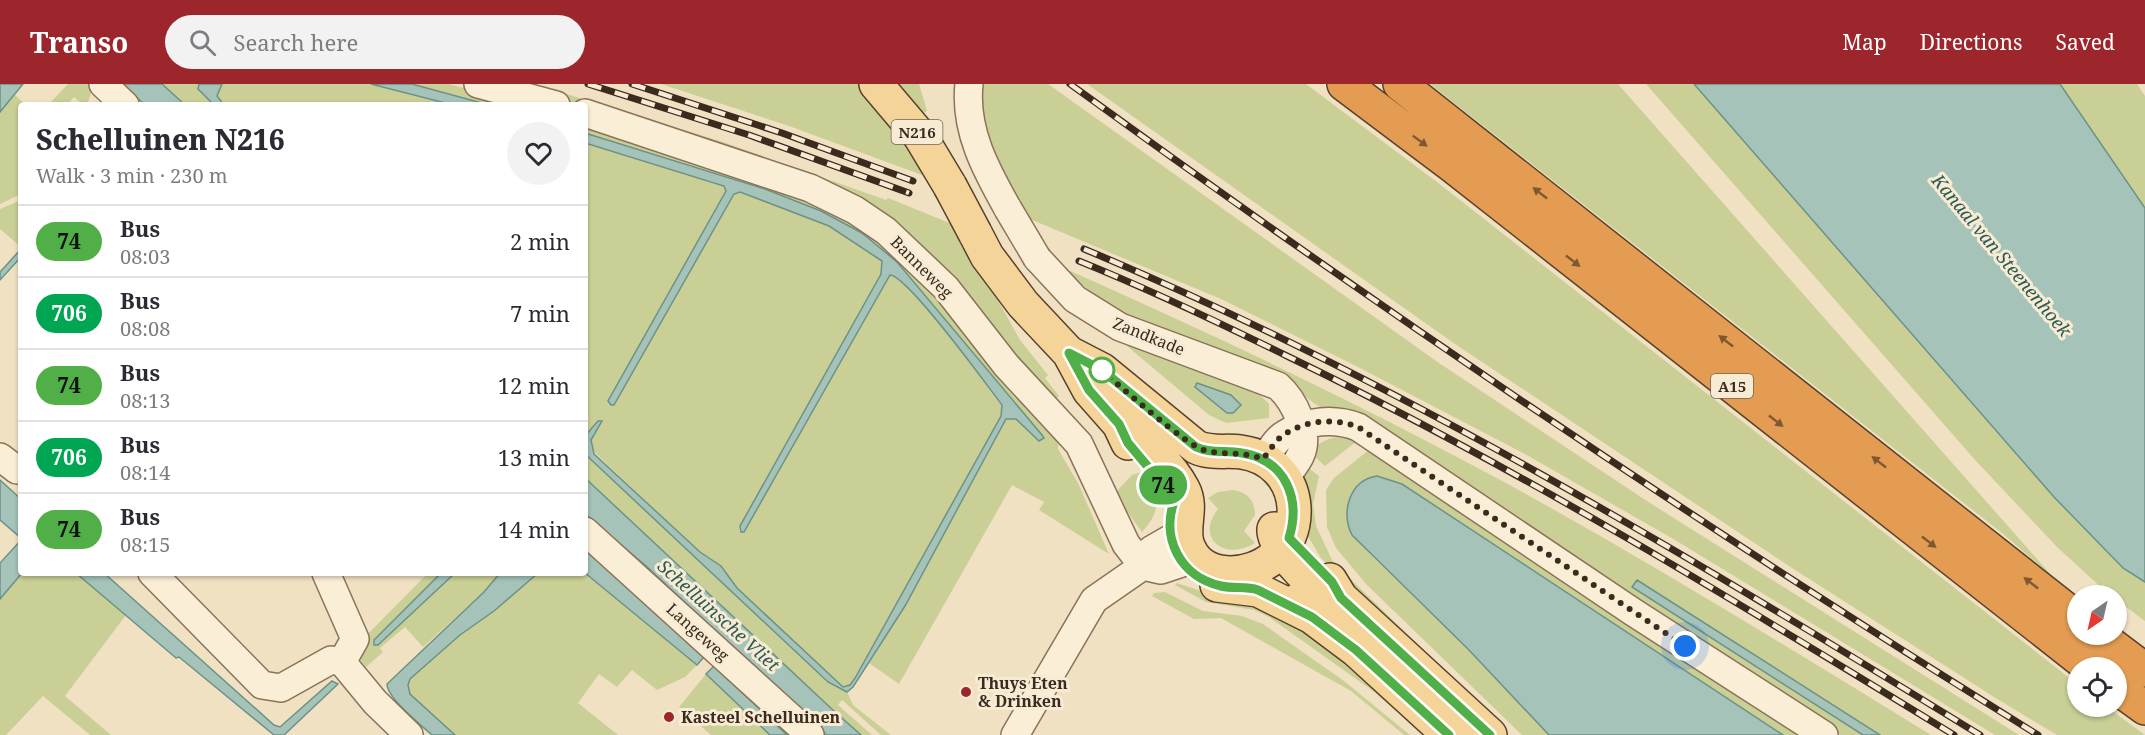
<!DOCTYPE html>
<meta charset="utf-8">
<style>
body{margin:0;font-family:"Noto Serif",serif;background:#f2f2f3;color:#2b2b33;height:100vh;display:flex;flex-direction:column;font-size:22px;white-space:nowrap}
*{box-sizing:border-box;margin:0}
p{font-size:20px;color:#7c7c81}
.icon{flex:none;width:33px;height:33px;fill:none;stroke:currentColor;stroke-width:2;stroke-linecap:round;stroke-linejoin:round}
.map{position:relative;flex:1;overflow:hidden}
.drawer{position:absolute;left:18px;top:18px;width:570px;height:474px;display:flex;flex-direction:column;background:#fff;border-radius:6px;box-shadow:0 2px 4px #0004}
.drawer>*{flex:none}
.badge{padding:0 12px;border-radius:20px;font-size:21px;line-height:39px}
.needle{width:39px;rotate:214deg}
.tools{position:absolute;left:2067px;top:501px;display:grid;gap:12px}
.tools a{display:grid;place-items:center;width:60px;height:60px;border-radius:50%;background:#fff;box-shadow:0 2px 4px #0004;font-size:30px}
.you{position:absolute;width:30px;height:30px;margin:-15px;border:4px solid #fff;border-radius:50%;background:#1a73e8;box-shadow:0 0 0 9px #1a73e833}
.map>.badge{position:absolute;translate:-50% -50%;box-shadow:0 0 0 3px #fff}
.round{display:grid;place-items:center;flex:none;width:63px;height:63px;border-radius:32px;background:#f2f2f3}
.headline{display:flex;align-items:center;justify-content:space-between;height:102px;padding:0 18px}
h1{font-size:28px;font-weight:800;line-height:45px}
ul{padding:0;list-style:none}
li{display:flex;align-items:center;gap:18px;height:72px;padding:0 18px;border-top:2px solid #e1e1e2}
li div{flex:1}
li b{display:block;font-size:22px}
li em{font-style:normal}
li .badge{min-width:66px;font-weight:700;text-align:center}
header{display:flex;align-items:center;gap:36px;box-sizing:border-box;height:84px;padding:0 30px;background:#9d262c;color:#fff}
header strong{font-size:28px}
nav{display:flex;gap:33px;margin-inline-start:auto;font-size:21px}
.search{width:420px;height:54px;background:#f2f2f3;display:flex;align-items:center;gap:15px;box-sizing:border-box;padding:0 21px;border-radius:33px;color:#7c7c81;font-size:22px}
.map>svg:first-child{display:block}
</style>
<header>
<strong>Transo</strong>
<div class="search"><svg class="icon" aria-label="search" viewBox="0 0 24 24"><circle cx="10" cy="10" r="6"/><path d="M15 15l6 6"/></svg>Search here</div>
<nav><a>Map</a><a>Directions</a><a>Saved</a></nav>
</header>
<div class="map">
<svg width="2145" height="651" viewBox="0 0 2145 651">
<rect width="100%" height="100%" fill="#f0e1c3"/>
<!-- green -->
<path fill="#cacf96" d="M68 0H89L92 6 87 21H83L74 13 67 21H48Z
M162 0H199L198 5 214 21H185Z
M222 0H371L453 21H224L217 12Z
M412 0H449L522 21H489Z
M508 0H534L723 58 886 116 888 114 957 142 1020 256 1048 291 1045 294 1059 312 1053 318 880 132 579 21Z
M661 0H858L893 40 930 94 789 42Z
M896 0H919L927 27 921 30Z
M981 0H1048L1439 279 1653 421 2019 651H1995L1675 456 1523 369 1358 283 1221 215 1025 133 1006 99 990 59 982 29Z
M1087 0H1306L1437 98 2077 600 2078 622 2107 623 2145 651H2057L1994 613 1792 484 1455 260Z
M1430 0H1618L2052 492 2002 449Z
M1646 0H1694L2054 413 2123 484 2145 498V537L2117 516 2116 512 2111 511 2105 507 2057 463 1976 377Z
M2060 0H2137L2145 12V124Z
M15 11 26 21H21V110L0 120V28Z
M585 38 800 107 882 153 1060 350 1058 365 1078 399 1109 470 1039 426 1044 418 1012 401 899 600 869 579 905 522 1006 335H1016L1039 357 1044 355 1042 351 897 178 862 149 821 127 765 105 585 49Z
M585 59 724 102 726 107 611 321H614L734 110 740 108 829 142 882 177 881 190 739 446 890 191C908 192 986 300 1002 321V332L850 601 843 603 836 598 737 504 721 482 700 468 591 365V356L602 339 585 352Z
M21 116V163L0 145V125Z
M1066 185C1215 251 1362 321 1506 399 1650 478 1791 565 1931 651H1841L1325 325C1308 319 1301 305 1286 296 1220 269 1112 237 1066 185Z
M1114 251 1255 306 1269 320V334L1226 339 1209 331Z
M1343 352 1357 357 1325 382 1311 369C1319 357 1329 354 1343 352Z
M1370 365 1810 651H1783L1402 400 1347 433 1352 450 1373 473 1468 565 1549 651H1522L1367 501 1336 464 1327 443 1326 406 1334 394Z
M585 370 828 598 847 608 853 621 891 651H881L842 616 838 621 872 651H861L834 627 585 394Z
M1306 382 1319 392 1313 420 1316 442 1333 478 1466 607 1463 611 1321 474 1306 449 1303 421Z
M1141 388C1156 415 1165 422 1142 448L1114 410 1132 391Z
M1233 406C1247 408 1255 416 1255 431L1244 447 1255 459C1227 477 1194 456 1218 425L1208 414 1218 408Z
M22 489H76L126 531 65 612 111 651H90L43 612 6 651H0V515Z
M428 489H441L373 559 378 561 455 489H500L484 508 423 563 405 543 380 564 383 568 366 583 353 565Z
M538 489H585L697 581 685 593 657 606 632 586 617 603 599 590 578 619 618 651H455L410 610 408 601 410 595 460 551 494 527Z
M1177 499 1207 509 1265 519 1346 577 1431 651H1424L1373 607 1269 533 1254 526 1206 518 1175 501Z
M1165 508 1203 527 1242 532 1263 540 1344 597 1410 651H1404L1351 607 1221 534 1194 535 1152 512 1154 509Z
M706 590 770 651H711L679 623Z"/>
<!-- water -->
<path fill="#a5c3b9" stroke="#6c9287" stroke-width="1.5" d="M0 0H23L0 28Z
M122 0H162L185 21H145Z
M199 0H222L217 12 224 21H214L198 5Z
M371 0H412L489 21H453Z
M1694 0H2060L2145 124V498L2123 484 2054 413Z
M585 49 765 105 821 127 862 149 897 178 1042 351 1044 354 1039 357 1016 335H1006L905 522 853 603 847 608 828 598 585 370V352L598 337H602L591 356 594 370 700 468 721 482 737 504 843 603 850 601 855 594 1001 332 1002 321C986 300 908 192 890 191L744 448H741L740 442 881 190 882 177 829 142 740 108 734 110 614 321H611L608 317 726 107 724 102 585 59Z
M21 165V173L0 196V188Z
M1197 299 1231 311 1241 321 1233 329H1227L1195 303Z
M1377 392 1402 400 1783 651H1549L1468 565 1352 451C1340 428 1350 396 1377 392Z
M585 394 834 627 861 651H827L646 482 585 430Z
M0 396 21 415V454L0 436Z
M21 456 22 489 0 515V479Z
M585 462 704 573 697 581 585 489Z
M76 489H104L274 641 280 643 332 597 338 600 284 651H274L179 573 176 574Z
M441 489H455L378 561H374V556Z
M500 489H538L494 527 460 551 410 595 408 601 410 610 455 651H432C421 641 387 614 387 600L484 508Z
M1637 496 1880 651H1863L1632 503Z
M714 582 787 651H770L706 590Z"/>
<g fill="none" stroke-linecap="round" stroke-linejoin="round">
<!-- minor casing -->
<g stroke="#8b7259" stroke-width="30">
<path id="minor" d="M103 0 125 21
M478 0 556 21
M969 0C964 46 986 86 1008 125
M585 29 810 104 855 126 886 147 946 204 1006 281 1079 360 1126 460 1143 482
M1037 174 1075 215 1120 243 1278 302C1294 316 1310 349 1301 370 1298 378 1290 387 1285 394
M0 373 17 386
M1264 375C1270 367 1276 355 1285 350 1306 336 1335 334 1358 343L1633 528 1824 651
M585 447 810 651
M1143 482 1161 486 1182 479
M152 489 262 601 281 604 331 576 342 578 375 618 409 651
M326 489 355 555 342 578
M1015 651 1094 516 1143 482 1151 466 1170 455"/>
</g>
<!-- major casing -->
<g stroke="#59402d" stroke-width="36">
<path id="major" d="M876 0 920 52 950 102
M975 149 987 172 1023 220 1069 269 1089 306 1119 340 1128 359
M1069 269 1102 286 1196 363C1211 370 1225 366 1241 368 1270 372 1292 393 1294 423 1295 442 1289 459 1275 472 1250 495 1199 498 1187 459 1182 440 1193 424 1183 405 1171 382 1142 353 1119 340
M1274 445C1272 462 1308 498 1323 507 1328 510 1336 512 1341 514
M1330 496 1341 514 1490 651
M1217 501 1258 506 1312 533
M1298 516 1312 533 1356 566 1449 651"/>
</g>
<!-- highway casing -->
<g stroke="#59402d" stroke-width="36">
<path id="highway" d="M1344 0 1453 82 2091 584
M1400 0 2078 535
M2097 550 2145 586
M2116 603 2145 624"/>
</g>
<!-- minor -->
<use href="#minor" stroke="#faeed7" stroke-width="27"/>
<!-- major -->
<use href="#major" stroke="#f5d49a" stroke-width="33"/>
<!-- highway -->
<use href="#highway" stroke="#e39c51" stroke-width="33"/>
<!-- rail casing -->
<g stroke="#3b2a1e" stroke-width="7">
<path id="rail" d="M588 0 749 51 909 109
M632 0 782 49 913 97
M1070 0C1385 229 1707 446 2038 651
M1084 165C1399 296 1690 473 1980 651
M1079 177C1151 206 1220 239 1289 273 1519 384 1737 518 1954 651"/>
</g>
<!-- rail -->
<use href="#rail" stroke="#f7ebd3" stroke-width="4.5" stroke-dasharray="14" stroke-linecap="butt"/>
<!-- minor-bridge casing -->
<g stroke="#8b7259" stroke-width="30" stroke-linecap="butt">
<path id="minor-bridge" d="M1008 125 1037 174"/>
</g>
<!-- major-bridge casing -->
<g stroke="#59402d" stroke-width="36" stroke-linecap="butt">
<path id="major-bridge" d="M950 102 975 149"/>
</g>
<!-- minor-bridge -->
<use href="#minor-bridge" stroke="#faeed7" stroke-width="27"/>
<!-- major-bridge -->
<use href="#major-bridge" stroke="#f5d49a" stroke-width="33"/>
</g>
<!-- one-way arrows -->
<defs><path id="oneway-solid" d="M-6-.8H1V-3.2L6.5 0L1 3.2V.8H-6Z" transform="scale(1.5)"/></defs>
<g fill="#7e5832">
<use href="#oneway-solid" transform="translate(1420 57) rotate(37)"/>
<use href="#oneway-solid" transform="translate(1540 109) rotate(-142)"/>
<use href="#oneway-solid" transform="translate(1573 177) rotate(38)"/>
<use href="#oneway-solid" transform="translate(1726 257) rotate(-142)"/>
<use href="#oneway-solid" transform="translate(1776 337) rotate(38)"/>
<use href="#oneway-solid" transform="translate(1879 378) rotate(-142)"/>
<use href="#oneway-solid" transform="translate(1929 458) rotate(38)"/>
<use href="#oneway-solid" transform="translate(2031 499) rotate(-142)"/>
</g>
<g fill="none" stroke-linecap="round" stroke-linejoin="round">
<!-- line casing -->
<g stroke="#fff" stroke-width="14">
<path id="line" d="M1449 651 1356 566 1312 533 1258 506C1246 502 1234 505 1221 502 1180 493 1160 453 1175 415L1128 359 1119 340 1089 306 1069 269 1102 286 1196 363C1211 370 1226 366 1242 369 1286 376 1301 415 1289 454L1332 498 1341 514 1490 651"/>
</g>
<!-- line -->
<use href="#line" stroke="#50af46" stroke-width="9"/>
<!-- walk -->
<path stroke="#3b2a1e" stroke-width="6" stroke-dasharray="0 10.8" d="M1102 286C1117 300 1187 362 1204 366 1224 372 1243 367 1263 375 1270 367 1276 355 1285 350 1306 336 1335 334 1358 343L1685 562"/>
</g>
<!-- markers -->
<circle fill="#fff" stroke="#50af46" stroke-width="3" cx="1102" cy="286" r="12"/>
<g fill="#9d262c" stroke="#f7ebd3" stroke-width="2">
<circle cx="966" cy="608" r="6"/>
<circle cx="669" cy="633" r="6"/>
</g>
<g text-anchor="middle" dominant-baseline="central" stroke-width="6" stroke-linejoin="round" paint-order="stroke">
<!-- shield labels -->
<g fill="#f7ebd3" stroke="#736454" stroke-width="1.5">
<rect x="891.5" y="36" width="51" height="24" rx="4.5"/>
<rect x="1711" y="290" width="42" height="24" rx="4.5"/>
</g>
<g font-size="15" font-weight="bold" fill="#3b2a1e">
<text x="917" y="48">N216</text>
<text x="1732" y="302">A15</text>
</g>
<!-- street labels -->
<g font-size="16" fill="#3b2a1e" stroke="#f7ebd3">
<text transform="translate(922 183) rotate(45)">Banneweg</text>
<text transform="translate(1149 252) rotate(22)">Zandkade</text>
<text transform="translate(698 548) rotate(42)">Langeweg</text>
</g>
<!-- poi labels -->
<g font-size="16" font-weight="bold" fill="#3b2a1e" stroke="#f7ebd3" text-anchor="start">
<text x="978" y="599">Thuys Eten<tspan x="978" dy="18">&amp; Drinken</tspan></text>
<text x="681" y="633">Kasteel Schelluinen</text>
</g>
<!-- water labels -->
<g font-size="18" font-style="italic" fill="#2c5b56" stroke="#f7ebd3">
<text transform="translate(2002 171) rotate(50)">Kanaal van Steenenhoek</text>
<text transform="translate(719 531) rotate(42)">Schelluinsche Vliet</text>
</g>
</g>
</svg>
<div class="tools">
<a><svg class="needle" viewBox="-14 -14 28 28"><path d="M0-13l5 13h-10z" fill="#e53935"/><path d="M0 13l5-13h-10z" fill="#7c7c81"/></svg></a>
<a><svg class="icon" aria-label="locate" viewBox="0 0 24 24"><circle cx="12" cy="12" r="6"/><path d="M12 2v4M12 18v4M2 12h4M18 12h4"/></svg></a>
</div>
<div class="you" style="left:1685px;top:562px"></div>
<b class="badge" style="left:1163px;top:401px;background:#50af46;color:#111">74</b>
<section class="drawer">
<div class="headline"><div><h1>Schelluinen N216</h1><p>Walk · 3 min · 230 m</p></div><a class="round"><svg class="icon" aria-label="heart" viewBox="0 0 24 24"><path d="M12 20l-8-8c-3-5 5-10 8-4 3-6 11-1 8 4z"/></svg></a></div>
<ul>
<li><span class="badge" style="background:#50af46;color:#111">74</span><div><b>Bus</b><p>08:03</p></div><em>2 min</em></li>
<li><span class="badge" style="background:#00a651;color:#fff">706</span><div><b>Bus</b><p>08:08</p></div><em>7 min</em></li>
<li><span class="badge" style="background:#50af46;color:#111">74</span><div><b>Bus</b><p>08:13</p></div><em>12 min</em></li>
<li><span class="badge" style="background:#00a651;color:#fff">706</span><div><b>Bus</b><p>08:14</p></div><em>13 min</em></li>
<li><span class="badge" style="background:#50af46;color:#111">74</span><div><b>Bus</b><p>08:15</p></div><em>14 min</em></li>
</ul>
</section>
</div>
